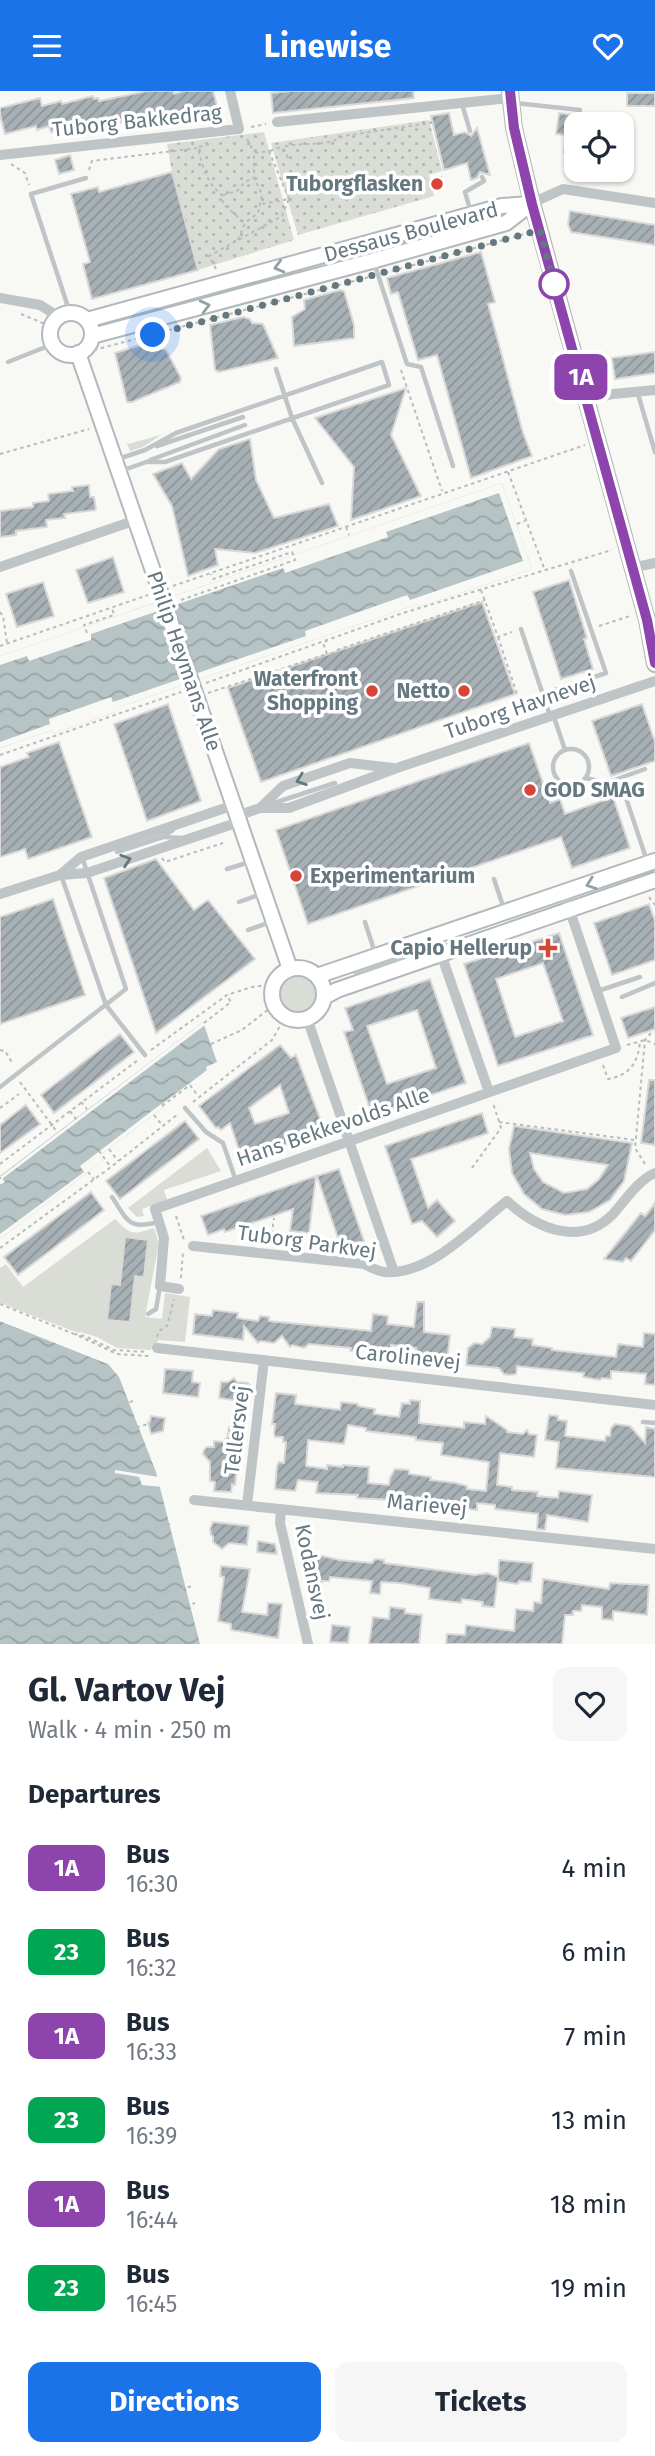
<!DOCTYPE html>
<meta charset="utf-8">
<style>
body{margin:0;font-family:"Fira Sans",sans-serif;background:#f6f6f7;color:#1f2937;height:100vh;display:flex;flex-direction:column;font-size:26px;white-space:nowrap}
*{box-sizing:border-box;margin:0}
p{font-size:23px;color:#747a83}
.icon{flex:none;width:38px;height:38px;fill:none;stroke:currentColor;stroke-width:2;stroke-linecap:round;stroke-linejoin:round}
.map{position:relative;height:1553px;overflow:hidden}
.panel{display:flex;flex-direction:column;background:#fff;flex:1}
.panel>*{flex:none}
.badge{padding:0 14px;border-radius:10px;font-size:24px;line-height:46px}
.controls{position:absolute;left:564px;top:21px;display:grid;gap:14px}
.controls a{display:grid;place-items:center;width:70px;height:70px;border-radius:14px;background:#fff;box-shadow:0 2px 5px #0004;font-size:35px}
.you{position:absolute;width:35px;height:35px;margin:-18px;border:5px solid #fff;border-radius:50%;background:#1a73e8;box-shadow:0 0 0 10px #1a73e833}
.map>.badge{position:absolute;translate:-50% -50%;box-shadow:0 0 0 4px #fff}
h2{padding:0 28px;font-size:26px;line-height:63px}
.round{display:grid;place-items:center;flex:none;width:74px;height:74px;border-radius:14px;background:#f6f6f7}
.headline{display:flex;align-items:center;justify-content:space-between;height:119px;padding:0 28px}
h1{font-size:33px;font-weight:700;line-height:52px}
.button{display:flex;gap:14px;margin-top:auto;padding:14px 28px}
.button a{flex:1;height:80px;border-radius:14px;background:#1a73e8;color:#fff;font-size:28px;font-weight:700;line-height:80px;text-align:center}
.button a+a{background:#f6f6f7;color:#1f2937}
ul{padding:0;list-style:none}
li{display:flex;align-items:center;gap:21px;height:84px;padding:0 28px}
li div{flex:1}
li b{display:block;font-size:26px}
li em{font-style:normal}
li .badge{min-width:77px;font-weight:700;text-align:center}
header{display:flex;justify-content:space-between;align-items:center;height:91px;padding:0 28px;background:#1a73e8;color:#fff;font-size:32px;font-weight:700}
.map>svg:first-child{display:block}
</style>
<header><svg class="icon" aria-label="menu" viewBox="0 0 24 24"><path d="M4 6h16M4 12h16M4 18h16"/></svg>Linewise<svg class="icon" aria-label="heart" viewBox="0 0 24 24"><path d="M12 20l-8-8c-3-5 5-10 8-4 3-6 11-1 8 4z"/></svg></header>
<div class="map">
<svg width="655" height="1553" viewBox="0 0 655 1553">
<defs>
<pattern id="park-dots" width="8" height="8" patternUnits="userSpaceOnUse" patternTransform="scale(1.75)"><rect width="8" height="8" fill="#d9ddd5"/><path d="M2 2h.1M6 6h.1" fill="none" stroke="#b4b8b2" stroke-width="1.8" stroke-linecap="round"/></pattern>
<pattern id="water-waves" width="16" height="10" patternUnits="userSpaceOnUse" patternTransform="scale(1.75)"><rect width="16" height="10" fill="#b6c4c6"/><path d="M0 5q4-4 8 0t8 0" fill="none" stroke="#98a4a6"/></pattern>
<pattern id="building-hatch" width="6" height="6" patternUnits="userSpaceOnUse" patternTransform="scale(1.75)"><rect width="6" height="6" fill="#a7b0b5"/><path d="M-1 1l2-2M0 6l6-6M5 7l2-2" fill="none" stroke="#8c9498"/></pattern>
</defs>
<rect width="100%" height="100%" fill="#f8f8f5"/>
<!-- grass -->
<path fill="#d9ddd5" d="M161 344 143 356 130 360 126 350 128 353Z
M280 903a18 18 0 1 1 36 0a18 18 0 1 1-36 0Z
M207 1057 221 1080 164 1099 167 1109 142 1118 144 1125 137 1126 128 1117Z
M115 1128C131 1144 132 1144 154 1137L159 1152 145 1226 162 1228 165 1202 190 1206 185 1251 159 1249 150 1259 117 1257 97 1246 80 1241 78 1242 0 1212V1177L6 1173 23 1196Z"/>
<!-- park -->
<path fill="url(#park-dots)" d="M429 29 442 80 429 84 434 105 298 144 271 52Z
M264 41 294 149 198 179 172 81 167 53Z"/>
<!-- water -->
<path fill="url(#water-waves)" d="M502 392 532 478 419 516 418 513 116 617V621L54 642 52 639 0 657V565Z
M203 931 217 971 206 976 207 979 162 1013 164 1016 99 1065 103 1070 0 1148V1094L5 1091 0 1085Z
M0 1230 108 1273 119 1286 156 1381 200 1553H0Z"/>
<!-- pier -->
<path fill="#f8f8f5" d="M502 392 532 478 419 516 418 513 116 617V621L54 642 52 639 0 657V651L50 633 49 628 111 606 113 611 306 545 305 540 407 504 410 509 523 470 499 402 386 441 388 446 285 482 283 477 91 543V549L29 570 27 565 0 574V565Z
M203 931 205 934 2 1088 0 1086Z
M161 1013 164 1016 99 1065 103 1070 0 1148V1143L84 1081 80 1075Z
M0 1226 109 1270 108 1273 0 1230Z
M115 1379 159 1386 162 1396 142 1394 139 1386 115 1382Z"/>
<!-- building -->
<path fill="url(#building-hatch)" stroke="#dad9d8" stroke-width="2" fill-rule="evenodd" d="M147 0H173L174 3 183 0H213L219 22 183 31 181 22 162 27 161 24 131 32 130 29 115 33 114 30 105 32V30L51 41 49 35 37 39 36 35 5 43 0 24V17L40 7 42 15 61 10 62 13 93 5 94 8 98 7 99 10Z
M291 0H413L414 7 273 22 271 2Z
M627 2H655V15H627Z
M449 22 454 44 465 41 471 45 477 37 490 84 480 81 477 87 471 89 467 72 444 79 431 25Z
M559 22 596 27 595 33H576V63L564 62 566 44 556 43Z
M70 64 74 79 59 83 55 69Z
M172 81 198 179 92 208 83 173 90 171 71 103 98 96 99 101Z
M441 86 442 97 438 99 434 98 431 94 432 90Z
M570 120 655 134V154L571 141 568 133Z
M481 161 495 211 488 213 523 342 532 365 471 387 437 264 418 269 398 201 391 203 387 187Z
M340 199 344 200 354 234V247L294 255 292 226 305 218 304 209Z
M243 226 250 228 252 232 263 233 278 267 219 281 215 279 210 234Z
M147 252 166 259 181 287 180 291 132 311H127L115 262Z
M655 261V282L615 288 612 267Z
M406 297 391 344 421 405 351 429 354 376 315 327Z
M250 348 256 389 274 427 329 413 338 435 255 462 215 458 218 474 188 485 172 415 153 383 182 372 191 388 219 358Z
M89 394 90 406H94L96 419 64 423 65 427 46 429 47 436 16 440V444L0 446V420L33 416V412L49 410 48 403 73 400 72 396Z
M113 466 124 501 88 512 76 479Z
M569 489 587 547 584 548 593 578 561 588 533 501Z
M43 491 54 525 17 536 6 503Z
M482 511 515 603 261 691 228 597Z
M168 613 201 710 147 730 114 633Z
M642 613 655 651V670L611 685 592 630Z
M59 651 92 746 28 768 25 758 0 766V676L29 666 27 662Z
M529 652 550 712 560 708 565 723 613 706 630 757 572 777 561 746 308 833 276 739Z
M156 768 194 819 208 809 255 868 156 942 104 787Z
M53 808 85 904 0 933V826Z
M649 813 655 830V869L612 884 594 832Z
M559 842 593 944 498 975 464 873ZM543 872 563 930 515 946 496 888Z
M430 888 466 992 372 1024 344 941 353 939 345 917ZM417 919 436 977 387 993 367 935Z
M655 916V938L628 947 621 927Z
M120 943 134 961 54 1022 41 1004Z
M280 954 291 967 296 964 325 1041 242 1068 230 1032 221 1039 218 1036 216 1037 199 1015ZM280 994 289 1022 255 1033 249 1017Z
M649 989H655V1054L641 1052Z
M26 1014 40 1033 0 1062V1034Z
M482 1022 488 1042 411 1068 428 1117 437 1109 455 1130 437 1146 422 1130 412 1133 385 1055Z
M185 1030 199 1048 120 1108 106 1090Z
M514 1035 632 1052 624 1090 610 1109 589 1121 565 1124 542 1118 524 1103 512 1082 509 1058ZM530 1062 608 1074 599 1088 587 1098 564 1102 543 1091 534 1078Z
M339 1078 364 1150 350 1155 349 1150 340 1153 317 1085Z
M316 1085 309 1142 290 1140 293 1118 225 1141 224 1138 208 1144 201 1125Z
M91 1101 104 1119 18 1184 4 1166Z
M655 1112V1139L631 1170 626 1167 623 1171 604 1168 641 1122 645 1125Z
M250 1141 268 1143 267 1154 249 1152Z
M125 1146 148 1149 144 1186 135 1185 130 1231 107 1229 111 1193 120 1194Z
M417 1211H424V1241L450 1244 447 1271 415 1267 416 1257 391 1254V1258L369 1255V1259L360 1258V1261L350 1260 351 1257 309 1253 304 1257 292 1254 290 1256 282 1245 274 1252 261 1250 258 1252 244 1235 243 1249 193 1243 195 1223 212 1225 213 1219 238 1222 237 1227 258 1230 260 1225 269 1226V1230L371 1240 373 1223 388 1225 387 1233 414 1236Z
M492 1236 515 1238 514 1246 533 1248 532 1254 552 1257V1259L616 1266 618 1253 643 1256 644 1242 655 1243V1294L645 1293 646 1283 611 1280V1288L602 1287 600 1289 583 1286 584 1282 517 1275 516 1283 509 1284 504 1283 499 1277 466 1274 468 1257 474 1252 482 1253 490 1246Z
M165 1278 193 1280 192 1291 200 1292 198 1306 163 1302Z
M234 1287 237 1291 248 1292 251 1295 246 1311 219 1307 221 1291H228Z
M276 1302 296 1304 295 1313 340 1319 341 1311 358 1313V1315L375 1318 374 1323 399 1326 402 1312 410 1313V1309L420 1310 419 1332 464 1337V1331L485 1333 486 1325 507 1339V1341L523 1343 527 1339 529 1343 537 1344 534 1366 500 1362 497 1394 512 1396V1399L538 1401 537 1405 558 1407 559 1400 592 1404 588 1431 547 1424 545 1439 537 1438 538 1423 495 1418V1414L477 1412V1419L442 1415V1417L421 1415V1412L410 1410 357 1407 358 1404 316 1402 318 1391 298 1389 295 1400 275 1398 277 1375 279 1371 284 1372 286 1351H283V1346H275L274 1343 275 1333H272ZM348 1334 366 1337V1340L416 1346V1349L443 1352 441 1364 489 1371 486 1400 467 1398V1395L456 1392 430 1389 431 1386 409 1383V1379L395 1378 390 1387 389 1394 368 1392 369 1376 343 1374V1376L327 1374V1378L306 1375 308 1349 344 1353Z
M549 1324 558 1325V1329L567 1330 565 1345 605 1350 606 1345H610L611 1337 615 1333 630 1335 645 1352 646 1336 655 1338V1386L556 1377 559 1351 545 1349Z
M151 1325 165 1327 163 1340 151 1343 148 1331H150Z
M229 1336 241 1339 235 1394 232 1393 231 1401 214 1400 215 1391 210 1390V1371L203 1363 204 1359 207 1356H214V1350L224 1351 225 1348H227Z
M213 1431 249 1435 247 1454 229 1452 222 1458 213 1451V1445L211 1444 210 1438Z
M258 1450 275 1453 277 1463 257 1461Z
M314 1463 339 1469 372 1472 375 1468 384 1469V1472L475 1484 487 1482 498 1486 494 1516 482 1515 483 1511 462 1508 461 1512 429 1508 430 1497 400 1492 381 1491 380 1503 370 1502 372 1490 330 1486 329 1490H322L320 1504 310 1503 311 1469Z
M499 1469 533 1472 531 1491 519 1490 518 1493 498 1490Z
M221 1475 250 1478 242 1521 267 1524 268 1512 282 1513 278 1547 231 1539V1533L218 1530 224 1486 220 1485Z
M543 1488 609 1498 610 1492 649 1494 647 1524 613 1520V1529L602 1528V1516L582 1514 581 1520H573V1524H565L562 1553H446L447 1543 465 1544 466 1534 514 1540 516 1518 533 1520 534 1511 541 1512Z
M390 1516 405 1518V1522L422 1524 419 1553H369L373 1526 389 1528Z
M332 1534 350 1536 348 1552 330 1551Z"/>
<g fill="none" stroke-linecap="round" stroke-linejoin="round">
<!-- secondary casing -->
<g stroke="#b2b9bc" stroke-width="18">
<path id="secondary" d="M510 0 514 37 532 112 647 529 655 573
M50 243a21 21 0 1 1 42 0a21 21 0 1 1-42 0Z
M87 229 502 115 531 113
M92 245 372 170 506 132 532 112
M78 262 290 878
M272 903a26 26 0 1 1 52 0a26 26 0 1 1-52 0Z
M317 885 655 770
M324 906 337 899 655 789"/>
</g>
<!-- path -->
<path stroke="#b8bcbe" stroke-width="2" stroke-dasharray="3.5 3.5" stroke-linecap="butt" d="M251 36 266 33
M247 48 254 61
M199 56 210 53
M270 60 281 56
M288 67 283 56C303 50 325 57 343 45L431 32 430 27
M11 73 25 82 29 94
M89 79 92 70 198 57C202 74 207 93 222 104L223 113 245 132
M223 104 237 100 245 91 253 87
M238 149 245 132 258 122 262 104 254 86V62L269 60 289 108H293
M216 178 209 165 282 125 289 108 261 113
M385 182 528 142
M21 223 52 236
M94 259 369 186
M401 279 442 400
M0 363 89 338
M508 381 544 477
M517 433 525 430
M346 436 349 444
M173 495 585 354
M481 499 498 546 512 541
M181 509 295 469 292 461 213 488 211 483
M0 521 3 525 7 552
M599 535 630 525
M87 542 84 534 114 524 112 517
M498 546 523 621
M328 549 323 552 327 563 338 561
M0 555 148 504
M337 559 485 509
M206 592 403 522 612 459
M208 602 327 563
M0 664 181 601
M162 767 165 771 223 752
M649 806 655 814
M204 932 231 911 227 905
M211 953 242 939 274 914
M627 954 645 949 655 953
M0 959 5 960 13 973
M151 959 227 904 252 896 274 893
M603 974 608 988C630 984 638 972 640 950
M20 991 57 1041
M81 1011 87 1018
M193 1011 272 949 285 926
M162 1015 190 994 198 1005
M0 1017 19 1003
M70 1020 110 1075
M154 1024 162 1034
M499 1031 635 1049
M109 1058 118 1070
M0 1073 138 969
M645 1073 635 1057 645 949 650 943 655 941
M472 1077 501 1037 493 1012
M88 1081 94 1088
M0 1087H1
M176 1125 184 1149
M271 1150 274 1127
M0 1157 111 1076 178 1023
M181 1187 183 1161
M0 1213 74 1243
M74 1243 85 1245 114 1259 147 1261
M79 1245 117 1263 149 1265
M157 1246 159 1240 167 1235 174 1208
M90 1325 133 1310
M96 1348 148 1333
M113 1448 170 1433
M133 1509 193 1495
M145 1525 195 1512"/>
<!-- lane -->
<path stroke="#bfc5c7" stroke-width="4.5" d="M515 12 580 19
M462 13 470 40
M471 122 465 101 484 90 482 86
M368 153 407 273 421 276 453 375
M70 222 31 103 86 87
M8 271 53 253
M276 278 292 327 322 392
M638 303 655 361
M157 355 243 326
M118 368 145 359 176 342 382 271 389 294 165 371H146L121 380
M150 369 245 334
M521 538 550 625
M543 603 606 582 571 480
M554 626 565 659
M553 676a18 18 0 1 1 36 0a18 18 0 1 1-36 0Z
M586 687 606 692 645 678
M618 702 626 707 647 770
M271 713 335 692
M164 746 183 747
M117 761 163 746 173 739
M227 778 250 771
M61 784 106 914 145 964
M494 788 504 818
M239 811 261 803
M365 831 375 862
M248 839 271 831
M356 882 410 864 429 853
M598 900 640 886
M622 906 655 892
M0 996 126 898 82 766
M185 1017 206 1041 223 1052 236 1090
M112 1106C128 1130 128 1139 158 1131
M148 1223 156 1218 160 1195
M643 1331 655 1332"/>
<!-- street -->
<path stroke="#bfc5c7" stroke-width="10" d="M277 31 510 7
M0 64 239 38 230 0
M532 112 563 98 655 112
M0 207 40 214 59 226
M588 309 613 303 655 299
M0 476 136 429
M632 477 655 472
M260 717 283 695 350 672 393 677
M237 725 260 717H289L397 677 655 590
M61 783 81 766 234 714
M0 803 60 784 87 782 239 731
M441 863 489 1001
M307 927 394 1181
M193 1155 364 1173C370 1176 377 1180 385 1181 429 1185 475 1135 507 1110 536 1137 580 1157 613 1123 625 1110 638 1089 655 1082
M179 1198 160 1195 164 1147 155 1118 616 957 564 802
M157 1257 655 1314
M194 1409 655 1458
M247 1414 264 1269
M281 1418 280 1432 308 1553"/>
<!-- secondary -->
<use href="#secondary" stroke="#fff" stroke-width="14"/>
</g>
<!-- one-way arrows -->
<defs><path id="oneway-chevron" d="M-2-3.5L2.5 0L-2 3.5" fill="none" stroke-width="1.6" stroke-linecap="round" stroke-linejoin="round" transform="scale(1.75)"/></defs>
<g stroke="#93a0a5">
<use href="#oneway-chevron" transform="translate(279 176) rotate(165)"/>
<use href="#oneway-chevron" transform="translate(205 215) rotate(-14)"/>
<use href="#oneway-chevron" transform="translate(591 793) rotate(160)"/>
</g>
<g stroke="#65777f">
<use href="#oneway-chevron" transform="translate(301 689) rotate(161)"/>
<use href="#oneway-chevron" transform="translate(126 769) rotate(-18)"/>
</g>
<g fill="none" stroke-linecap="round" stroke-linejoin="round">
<!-- line casing -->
<g stroke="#fff" stroke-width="16">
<path id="line" d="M510 0 514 37 532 113 647 529 655 572"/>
</g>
<!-- line -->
<use href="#line" stroke="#8e44ad" stroke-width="10"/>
<!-- walk -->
<path stroke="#65777f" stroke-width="7" stroke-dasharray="0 12.6" d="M153 244 540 139 554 193"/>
</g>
<!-- markers -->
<g fill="#d84435" stroke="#fff" stroke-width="2.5">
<circle cx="437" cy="93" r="7"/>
<circle cx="372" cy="600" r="7"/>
<circle cx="464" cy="600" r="7"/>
<circle cx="530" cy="699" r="7"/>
<circle cx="296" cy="785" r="7"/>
<path d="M544.5 846.5h7v7h7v7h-7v7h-7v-7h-7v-7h7z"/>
</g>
<circle fill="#fff" stroke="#8e44ad" stroke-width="3.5" cx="554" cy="193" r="14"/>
<g text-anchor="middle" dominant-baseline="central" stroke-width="7" stroke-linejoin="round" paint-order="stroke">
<!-- street labels -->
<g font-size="21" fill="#65777f" stroke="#fff">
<text transform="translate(137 30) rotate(-6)">Tuborg Bakkedrag</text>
<text transform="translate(411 141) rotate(-15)">Dessaus Boulevard</text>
<text transform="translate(184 570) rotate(71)">Philip Heymans Alle</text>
<text transform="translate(520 616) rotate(-19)">Tuborg Havnevej</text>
<text transform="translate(333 1036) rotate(-19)">Hans Bekkevolds Alle</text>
<text transform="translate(307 1151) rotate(8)">Tuborg Parkvej</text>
<text transform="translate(408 1266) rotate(6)">Carolinevej</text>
<text transform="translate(237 1339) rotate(-83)">Tellersvej</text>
<text transform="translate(427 1414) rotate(6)">Marievej</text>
<text transform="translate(312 1481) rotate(78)">Kodansvej</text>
</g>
<!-- poi labels -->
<g font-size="21" font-weight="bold" fill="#65777f" stroke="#fff" text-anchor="end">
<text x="423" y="93">Tuborgflasken</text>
<text x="358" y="588">Waterfront<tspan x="358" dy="24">Shopping</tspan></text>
<text x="450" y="600">Netto</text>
<text x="544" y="699" text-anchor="start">GOD SMAG</text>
<text x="310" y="785" text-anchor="start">Experimentarium</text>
<text x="532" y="857">Capio Hellerup</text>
</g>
</g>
</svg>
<div class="controls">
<a><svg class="icon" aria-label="locate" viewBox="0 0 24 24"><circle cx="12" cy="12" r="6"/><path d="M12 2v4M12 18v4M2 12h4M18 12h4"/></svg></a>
</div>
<div class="you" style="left:153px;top:244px"></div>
<b class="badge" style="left:581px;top:286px;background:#8e44ad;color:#fff">1A</b>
</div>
<section class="panel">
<div class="headline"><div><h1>Gl. Vartov Vej</h1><p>Walk · 4 min · 250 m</p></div><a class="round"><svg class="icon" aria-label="heart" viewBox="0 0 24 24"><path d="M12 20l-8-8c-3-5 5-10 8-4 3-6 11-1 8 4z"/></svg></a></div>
<h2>Departures</h2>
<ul>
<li><span class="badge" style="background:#8e44ad;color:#fff">1A</span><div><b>Bus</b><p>16:30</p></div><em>4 min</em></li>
<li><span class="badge" style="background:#00a651;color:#fff">23</span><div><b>Bus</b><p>16:32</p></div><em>6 min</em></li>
<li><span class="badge" style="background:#8e44ad;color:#fff">1A</span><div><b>Bus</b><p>16:33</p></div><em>7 min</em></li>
<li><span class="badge" style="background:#00a651;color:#fff">23</span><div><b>Bus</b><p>16:39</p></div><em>13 min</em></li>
<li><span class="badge" style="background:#8e44ad;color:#fff">1A</span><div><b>Bus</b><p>16:44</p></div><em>18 min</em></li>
<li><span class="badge" style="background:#00a651;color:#fff">23</span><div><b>Bus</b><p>16:45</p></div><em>19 min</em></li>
</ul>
<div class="button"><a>Directions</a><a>Tickets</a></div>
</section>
